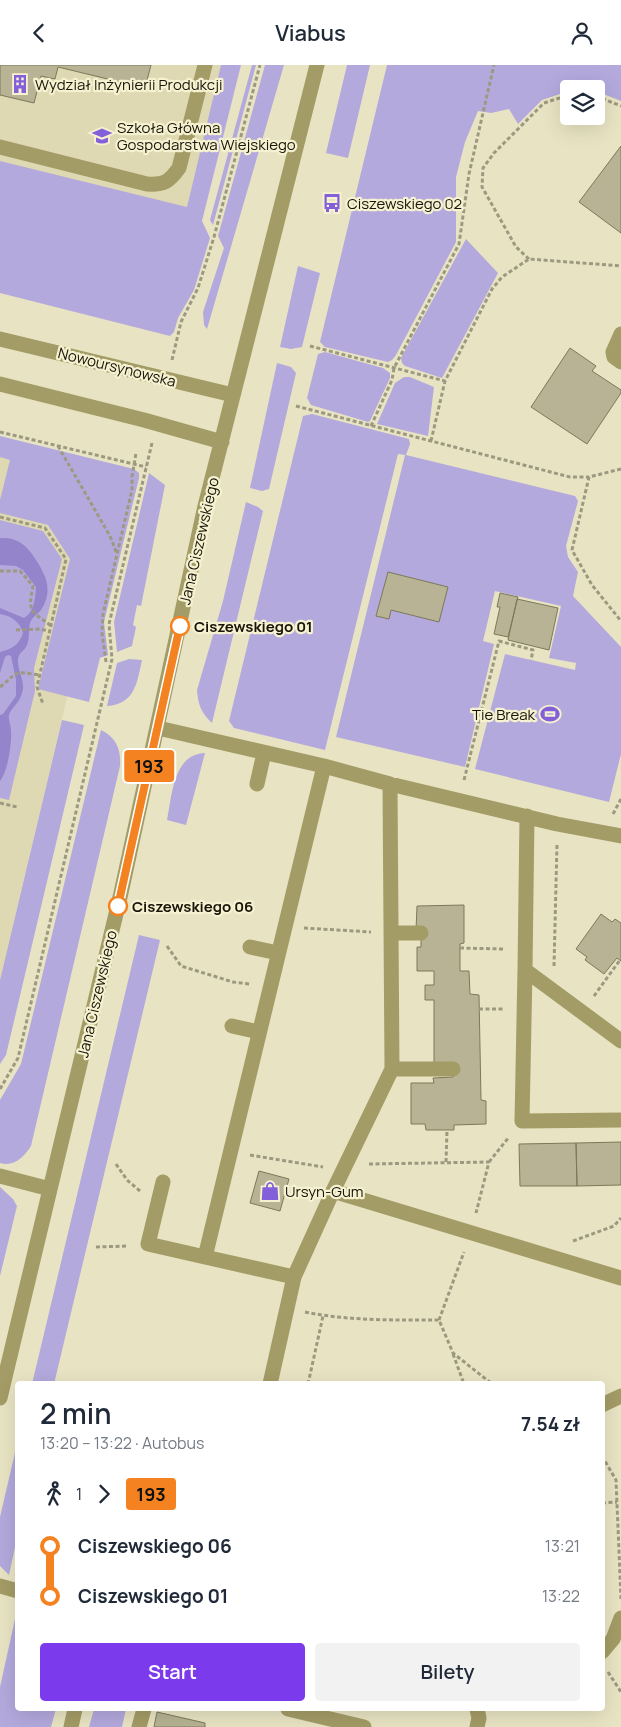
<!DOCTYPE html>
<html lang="pl">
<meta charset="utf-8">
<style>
body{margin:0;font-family:Manrope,sans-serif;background:#f2f2f3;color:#1f2937;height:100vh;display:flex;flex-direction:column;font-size:19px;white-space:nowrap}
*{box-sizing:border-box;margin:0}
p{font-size:16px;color:#747a83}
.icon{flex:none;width:28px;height:28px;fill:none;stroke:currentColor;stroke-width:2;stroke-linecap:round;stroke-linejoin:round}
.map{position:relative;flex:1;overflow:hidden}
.drawer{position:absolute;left:15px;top:1316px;width:590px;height:330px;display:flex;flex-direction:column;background:#fff;border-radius:5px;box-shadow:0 5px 20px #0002}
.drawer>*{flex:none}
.badge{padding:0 10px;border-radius:4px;font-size:18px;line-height:32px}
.tools{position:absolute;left:560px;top:15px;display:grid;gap:10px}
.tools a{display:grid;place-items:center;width:45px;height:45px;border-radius:5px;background:#fff;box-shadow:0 5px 20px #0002;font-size:25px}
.map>.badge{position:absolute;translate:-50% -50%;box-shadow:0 0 0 2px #fff}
.legs{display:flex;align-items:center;gap:8px;height:55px;padding:0 25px;font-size:16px}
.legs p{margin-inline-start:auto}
.summary{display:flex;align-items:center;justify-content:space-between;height:85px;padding:0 25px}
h1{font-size:28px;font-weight:600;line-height:38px}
.cta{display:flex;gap:10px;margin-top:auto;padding:10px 25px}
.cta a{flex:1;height:58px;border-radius:5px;background:#7c3aed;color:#fff;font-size:20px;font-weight:600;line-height:58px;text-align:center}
.cta a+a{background:#f2f2f3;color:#1f2937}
ul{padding:0 25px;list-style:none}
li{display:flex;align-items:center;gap:18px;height:50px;font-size:19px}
li i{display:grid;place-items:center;width:8px;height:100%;margin:0 6px;background:currentColor}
li i::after{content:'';width:12px;height:12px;margin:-6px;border:4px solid;border-radius:50%;background:#fff}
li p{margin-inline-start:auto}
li:first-child i{background:linear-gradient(#0000 50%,currentColor 0)}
li:last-child i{background:linear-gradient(currentColor 50%,#0000 0)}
header{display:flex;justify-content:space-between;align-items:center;height:65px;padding:0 25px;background:#fff;font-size:22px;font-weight:600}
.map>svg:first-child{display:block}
</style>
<header><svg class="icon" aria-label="back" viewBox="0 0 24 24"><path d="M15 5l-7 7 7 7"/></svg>Viabus<svg class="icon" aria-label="person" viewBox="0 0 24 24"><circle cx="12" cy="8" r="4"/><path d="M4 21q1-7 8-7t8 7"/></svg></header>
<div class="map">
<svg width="621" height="1662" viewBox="0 0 621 1662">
<rect width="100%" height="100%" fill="#e8e4c3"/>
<!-- built -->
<path fill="#ded9b2" d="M0 0H221L165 237 0 228Z
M0 378 105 473 0 915Z"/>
<!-- green -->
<path fill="#b3a9dd" d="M221 0H241L202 156 210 173 194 225 178 253 174 267 170 271 0 228V96L187 142Z
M252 0H256L213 160 210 155Z
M265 0H284L207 264 204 260 203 247 224 183 218 171Z
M347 0H370L348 93 326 88Z
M387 0H621V36L596 26V24H569V26L542 35 518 59 509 44 491 48 478 46 465 77 456 112V177L396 290 392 295 388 297 325 282 320 277Z
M466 174 498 208 442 313 405 301 402 298 401 293Z
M298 201 320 208 302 282 291 284 280 282Z
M325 287 383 303 390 308V313L370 356 368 357 311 340 307 333 318 289Z
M277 298 291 302 296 308 269 424 262 426 250 423Z
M404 312H410L434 322 428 371 377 359 395 318Z
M312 349 409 374 410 379 406 390 575 431 578 436 566 481 568 492 578 507 573 531 621 582V689L609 737 475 704 505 589 575 605 576 598 549 593 561 541 495 526 483 576 494 579 465 702 336 672 405 390 398 389 325 685 234 663 229 656 303 351Z
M0 371 134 404 139 408V413L104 557 108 590 100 593 89 637 38 624 70 494 48 460 0 448V435L10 395 0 392Z
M149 408 165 420 141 541 137 540 133 560 136 562 132 581 117 587 114 557Z
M246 437 258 442 263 446 212 658C201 648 198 639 197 625L223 536Z
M0 455 43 466 62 494 34 603 35 626 9 735 0 733Z
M129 594 142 595C137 618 135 639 107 641L117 598Z
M62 655 84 660 6 990 0 999V915Z
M101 665C117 673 121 685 120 701L31 1081C24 1092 14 1102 0 1098V1035L21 999Z
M205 688 186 760 167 755C172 731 173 689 205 688Z
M139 870 160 875 54 1319H32Z
M0 1122 13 1134 17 1141 0 1211Z
M17 1379V1473L9 1510 0 1501V1452Z
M17 1545 18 1644H56L51 1662H0V1622Z
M94 1644H126L122 1662H89Z"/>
<!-- water -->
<path fill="#9484cb" d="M0 473C15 472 24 478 32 489 44 507 55 523 41 545 38 549 33 551 31 556 27 563 31 574 26 582 23 587 19 587 18 594 17 604 24 614 23 624 21 638 11 642 9 650 8 655 11 660 11 665 12 678 8 706 0 716V650L3 649 16 631V615L11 591 8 590 5 592 0 608V587C12 584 19 580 23 568 20 557 12 551 0 549V543L24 553C35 547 35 532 36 522L23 505 16 501 0 500Z"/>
<!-- building -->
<path fill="#b7b394" stroke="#7c785a" d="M0 0H151L145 23 58 2 55 14 41 11 34 38 0 30Z
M621 81V168L579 137Z
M570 283 596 301 592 306 621 325V328L587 379 531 342Z
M388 507 448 522 439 557 391 545 389 554 376 551Z
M500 528 518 532 508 572 494 569 500 542H497Z
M517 534 558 543 549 585 508 575Z
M464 840V878L460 879V906H469L470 929 479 930 481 1035 486 1036V1059L454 1060V1065H426L425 1059H411V1018H434L433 1013 453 1012V1000H434V935H425V920H434V906H417V882H421V868L416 865 417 841Z
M601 849 612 857 615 854 621 858V896L617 893 604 909 585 895 587 892 576 884Z
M621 1077V1120L577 1121 576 1078Z
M576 1078 577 1121H520L519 1079Z
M259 1106 289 1114 280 1146 250 1138Z
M157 1647 205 1658V1662H154Z"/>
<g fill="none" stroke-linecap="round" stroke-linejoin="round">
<!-- path -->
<path stroke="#9d9980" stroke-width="3" stroke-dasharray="4 2.5" stroke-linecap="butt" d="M596 31 621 41
M529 194 516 182 482 122 483 103 494 88 544 38 569 30
M310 281 445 316 492 224 502 212 529 194 621 201
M172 295 181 257 198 223 214 172 260 0
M296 341 570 412H589
M371 361 392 315 394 303 459 179 469 109 494 0
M0 367 146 402
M431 376 445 316
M58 381 110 471 117 489
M621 404 589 412 572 485 592 520 621 556
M0 452 45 463 66 494 37 622 43 639
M0 506H20L33 521C28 547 30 545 50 560
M16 565 40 564 49 566
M106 597 102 568 103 549 132 425V412L136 388
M0 622C20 606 12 606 39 610
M464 715 499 576 533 585 531 595
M0 738 17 742
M613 749 621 734
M304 863 371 867
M167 881 181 901 233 917 250 919
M460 883 504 884
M554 901 557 779
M594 931 620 895
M479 944H503
M0 1024 18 993 112 594 109 559 152 378
M250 1090 323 1102
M446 1097 447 1065
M489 1097 509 1072
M116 1099 127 1115 140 1126
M369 1099 489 1097 476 1148
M573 1176 614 1161 621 1153
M96 1182 128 1181
M305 1247C349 1256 395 1255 439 1255L453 1288 492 1319
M439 1255 464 1187
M453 1289 464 1319
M308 1319 323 1251
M602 1391 616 1415 621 1534
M602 1438 617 1437
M608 1607 621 1627"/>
<!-- minor -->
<path stroke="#a49c66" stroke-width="15" d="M0 82 147 119C164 120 169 117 179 103L205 0
M621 269 613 287 614 292 621 297
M0 274 233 330
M0 319 144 355 222 377
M158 663 324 701 390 719 557 759 621 771
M257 719 264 688
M527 751 525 905 621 976
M391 868H421
M250 882 278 888
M525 905 522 1056 621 1055
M232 961 259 967
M392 1004H453
M0 1111 50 1124
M163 1117 148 1179 205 1192
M333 1126 621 1213
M294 1212 333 1126 392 1004 390 719
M270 1319 294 1212 205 1192 324 701
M0 1333 121 828 205 441 317 0
M602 1340 621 1331
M0 1521 18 1526
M602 1587 613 1574 621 1553
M288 1644 364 1662
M477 1644 479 1653 477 1662
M71 1662 75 1644
M139 1662 144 1644"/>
</g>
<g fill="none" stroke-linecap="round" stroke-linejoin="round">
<!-- line-1 casing -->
<g stroke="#fff" stroke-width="11">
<path id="line-1" d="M118 841 180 561"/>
</g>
<!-- line-1 -->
<use href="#line-1" stroke="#f58220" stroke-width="8"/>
</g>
<!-- icons -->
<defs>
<g id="building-bare" transform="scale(1.5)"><path d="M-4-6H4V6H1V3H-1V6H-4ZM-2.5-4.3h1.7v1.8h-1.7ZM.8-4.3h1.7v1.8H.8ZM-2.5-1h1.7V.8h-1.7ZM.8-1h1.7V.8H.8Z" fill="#845fda" stroke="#f6f1d0" stroke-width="2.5" paint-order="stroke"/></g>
<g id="university-bare" transform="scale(1.5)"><path d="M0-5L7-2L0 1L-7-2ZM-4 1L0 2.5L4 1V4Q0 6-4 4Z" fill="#845fda" stroke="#f6f1d0" stroke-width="2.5" paint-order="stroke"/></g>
<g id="bus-bare" transform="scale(1.5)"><path d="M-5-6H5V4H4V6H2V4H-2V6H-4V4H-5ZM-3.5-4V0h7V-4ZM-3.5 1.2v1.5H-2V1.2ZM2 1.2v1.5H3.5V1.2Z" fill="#845fda" stroke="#f6f1d0" stroke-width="2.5" paint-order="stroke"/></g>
<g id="stadium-bare" transform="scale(1.5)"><path d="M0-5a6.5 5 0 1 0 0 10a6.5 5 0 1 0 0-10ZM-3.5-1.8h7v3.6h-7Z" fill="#845fda" stroke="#f6f1d0" stroke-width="2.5" paint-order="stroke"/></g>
<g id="shop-bare" transform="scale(1.5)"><path d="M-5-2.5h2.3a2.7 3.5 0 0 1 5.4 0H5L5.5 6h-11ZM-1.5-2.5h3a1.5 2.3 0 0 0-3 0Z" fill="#845fda" stroke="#f6f1d0" stroke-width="2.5" paint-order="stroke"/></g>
</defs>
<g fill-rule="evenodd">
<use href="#building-bare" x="20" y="19"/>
<use href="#university-bare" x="102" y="71"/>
<use href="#bus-bare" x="332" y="138"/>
<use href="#stadium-bare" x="550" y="649"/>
<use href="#shop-bare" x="270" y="1126"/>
</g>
<!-- markers -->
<g fill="#fff" stroke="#f58220" stroke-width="2.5">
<circle cx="180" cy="561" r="9"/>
<circle cx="118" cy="841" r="9"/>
</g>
<g text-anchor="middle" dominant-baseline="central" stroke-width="4.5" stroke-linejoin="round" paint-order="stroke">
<!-- poi labels -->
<g font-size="15" fill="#171509" stroke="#f6f1d0" text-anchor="start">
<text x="35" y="19">Wydział Inżynierii Produkcji</text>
<text x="117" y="62">Szkoła Główna<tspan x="117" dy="17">Gospodarstwa Wiejskiego</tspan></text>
<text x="347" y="138">Ciszewskiego 02</text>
<text x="535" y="649" text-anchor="end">Tie Break</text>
<text x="285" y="1126">Ursyn-Gum</text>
</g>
<!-- street labels -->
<g font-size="15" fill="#171509" stroke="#f6f1d0">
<text transform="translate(117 302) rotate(14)">Nowoursynowska</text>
<text transform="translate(199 476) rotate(-77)">Jana Ciszewskiego</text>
<text transform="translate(97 929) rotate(-77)">Jana Ciszewskiego</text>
</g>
<!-- stop labels -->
<g font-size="15" font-weight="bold" fill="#171509" stroke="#f6f1d0" text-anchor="start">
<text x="194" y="561">Ciszewskiego 01</text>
<text x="132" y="841">Ciszewskiego 06</text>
</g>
</g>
</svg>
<div class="tools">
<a><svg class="icon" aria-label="layers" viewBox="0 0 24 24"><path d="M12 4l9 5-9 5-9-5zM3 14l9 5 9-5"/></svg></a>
</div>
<b class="badge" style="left:149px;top:701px;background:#f58220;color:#111">193</b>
<section class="drawer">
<div class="summary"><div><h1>2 min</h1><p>13:20 – 13:22 · Autobus</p></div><b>7.54 zł</b></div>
<div class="legs"><svg class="icon" aria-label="walk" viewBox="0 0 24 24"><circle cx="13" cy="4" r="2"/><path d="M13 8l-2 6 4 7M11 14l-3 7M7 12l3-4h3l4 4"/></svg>1<svg class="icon" aria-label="forward" viewBox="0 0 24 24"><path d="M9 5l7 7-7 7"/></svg><b class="badge" style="background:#f58220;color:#111">193</b></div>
<ul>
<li><i style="color:#f58220"></i><b>Ciszewskiego 06</b><p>13:21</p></li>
<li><i style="color:#f58220"></i><b>Ciszewskiego 01</b><p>13:22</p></li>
</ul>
<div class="cta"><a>Start</a><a>Bilety</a></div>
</section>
</div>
